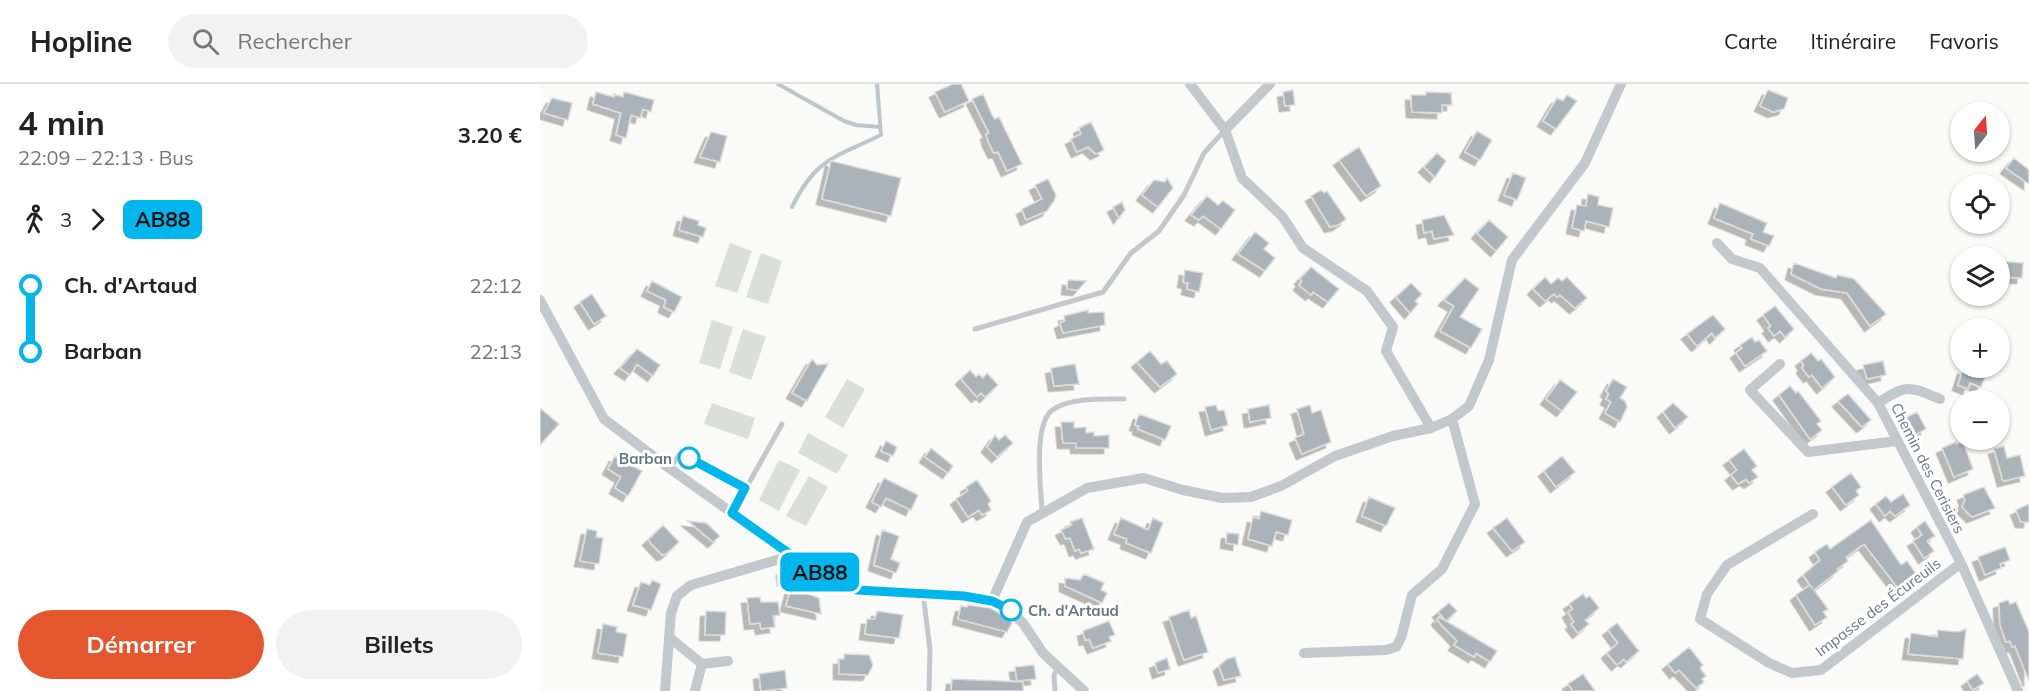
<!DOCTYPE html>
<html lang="fr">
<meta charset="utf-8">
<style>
body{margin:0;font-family:Mulish,sans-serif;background:#f2f2f2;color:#222;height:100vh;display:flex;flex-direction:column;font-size:22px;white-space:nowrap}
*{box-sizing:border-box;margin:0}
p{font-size:20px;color:#767676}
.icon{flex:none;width:33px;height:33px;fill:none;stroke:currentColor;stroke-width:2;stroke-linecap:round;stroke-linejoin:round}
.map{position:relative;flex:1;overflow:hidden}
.details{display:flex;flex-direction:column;background:#fff;width:540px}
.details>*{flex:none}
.badge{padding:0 12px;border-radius:9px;font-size:21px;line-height:39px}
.needle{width:39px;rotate:17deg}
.buttons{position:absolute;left:1410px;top:18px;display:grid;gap:12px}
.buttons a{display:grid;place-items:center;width:60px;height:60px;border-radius:50%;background:#fff;box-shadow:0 2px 4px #0004;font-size:30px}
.map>.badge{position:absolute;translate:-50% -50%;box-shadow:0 0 0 3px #fff}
.legs{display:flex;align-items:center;gap:9px;height:66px;padding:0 18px;font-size:20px}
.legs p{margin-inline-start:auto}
.head{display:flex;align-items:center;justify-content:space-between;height:102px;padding:0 18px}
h1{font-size:33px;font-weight:700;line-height:45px}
.primary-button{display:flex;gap:12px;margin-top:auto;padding:12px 18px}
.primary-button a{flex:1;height:69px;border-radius:36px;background:#e4572e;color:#fff;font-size:24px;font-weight:700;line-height:69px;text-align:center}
.primary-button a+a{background:#f2f2f2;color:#222}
ul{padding:0 18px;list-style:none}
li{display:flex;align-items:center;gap:21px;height:66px;font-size:22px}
li i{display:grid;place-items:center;width:9px;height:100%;margin:0 8px;background:currentColor}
li i::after{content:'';width:15px;height:15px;margin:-8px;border:4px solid;border-radius:50%;background:#fff}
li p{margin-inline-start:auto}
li:first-child i{background:linear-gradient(#0000 50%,currentColor 0)}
li:last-child i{background:linear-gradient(currentColor 50%,#0000 0)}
header{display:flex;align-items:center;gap:36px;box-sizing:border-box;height:84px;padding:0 30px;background:#fff;border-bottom:2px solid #e0e0e0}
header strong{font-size:28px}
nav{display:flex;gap:33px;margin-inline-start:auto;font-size:21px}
.search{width:420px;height:54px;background:#f2f2f2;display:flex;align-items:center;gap:15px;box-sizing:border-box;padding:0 21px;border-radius:33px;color:#767676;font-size:22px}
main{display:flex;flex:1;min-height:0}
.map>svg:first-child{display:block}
</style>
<header>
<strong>Hopline</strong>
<div class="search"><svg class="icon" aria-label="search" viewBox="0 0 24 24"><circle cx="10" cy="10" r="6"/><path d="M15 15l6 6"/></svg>Rechercher</div>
<nav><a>Carte</a><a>Itinéraire</a><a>Favoris</a></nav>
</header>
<main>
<section class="details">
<div class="head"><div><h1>4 min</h1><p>22:09 – 22:13 · Bus</p></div><b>3.20 €</b></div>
<div class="legs"><svg class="icon" aria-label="walk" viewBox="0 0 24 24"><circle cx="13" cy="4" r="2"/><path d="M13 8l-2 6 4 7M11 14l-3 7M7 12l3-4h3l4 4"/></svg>3<svg class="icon" aria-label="forward" viewBox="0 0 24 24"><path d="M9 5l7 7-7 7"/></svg><b class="badge" style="background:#00b6ed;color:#111">AB88</b></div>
<ul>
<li><i style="color:#00b6ed"></i><b>Ch. d'Artaud</b><p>22:12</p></li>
<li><i style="color:#00b6ed"></i><b>Barban</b><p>22:13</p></li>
</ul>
<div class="primary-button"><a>Démarrer</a><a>Billets</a></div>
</section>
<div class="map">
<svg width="1489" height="607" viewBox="0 0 1489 607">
<defs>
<filter id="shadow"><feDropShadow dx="-5.5" dy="5.5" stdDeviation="0" flood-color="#0004"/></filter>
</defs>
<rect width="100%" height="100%" fill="#fafaf8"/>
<!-- green -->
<path fill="#dadfd7" d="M190 159 212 167 197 209 175 202Z
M221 169 242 177 228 220 206 213Z
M172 236 193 243 180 285 159 279Z
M203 245 226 253 211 296 189 288Z
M307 295 325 305 303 344 285 333Z
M172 319 215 334 208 355 164 340Z
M268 349 308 371 297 390 258 369Z
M239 376 260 386 239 427 219 416Z
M269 392 288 403 266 442 246 432Z"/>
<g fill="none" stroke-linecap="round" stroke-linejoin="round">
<!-- stream -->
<path stroke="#bbc7cb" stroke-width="4" d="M238 0 304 37 316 41 340 43
M252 123C276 74 294 74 341 51L337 0"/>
</g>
<!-- building -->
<path fill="#aab3b9" stroke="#dcdcda" stroke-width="1.5" filter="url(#shadow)" d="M413 0H421L429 17 405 28 395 8Z
M753 6 755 21 745 22 743 8Z
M1228 6 1248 14 1244 25 1233 28 1220 22Z
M56 8 74 13V10L83 13 84 8 114 16 111 28 103 25 100 34 91 31 86 54 76 51 81 29 53 20Z
M886 8 911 9 912 21H902V29L872 28 871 11H886Z
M443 10 452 31 455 35 459 33 482 80 467 87 458 68 454 69 448 57 446 50 449 49 432 15Z
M1027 11 1037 17 1016 45 1003 37 1017 14 1023 17Z
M12 14 32 19 28 36 4 29Z
M551 38 564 66 556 70 548 63 537 68 531 55 541 50 539 44Z
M937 47 952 56 940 76 925 68Z
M171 48 187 52 180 78 160 73Z
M819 63 841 102 826 112 799 76Z
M897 69 906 77 895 93 884 83Z
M1474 74 1489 86V100L1466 84Z
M291 77 361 94 351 132 282 115Z
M973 89 986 94 977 116 964 111Z
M627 94 633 104 618 123 602 111 614 96 625 98Z
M508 95 516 111 514 117 507 127 486 136 482 125 502 115 495 101Z
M781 106 784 109 787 107 806 135 798 141 790 143 771 112Z
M1048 110 1059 113 1058 121 1073 124 1069 143 1046 137 1044 147 1032 144 1037 121 1046 122Z
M667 112 678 121 683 117 695 126 681 145 663 132 659 136 651 131Z
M582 118 585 126 579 134 573 123Z
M1180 119 1227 139 1223 148 1234 152 1229 162 1211 155 1213 150 1174 134Z
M904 131 914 151 894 155 892 147 884 149 882 136Z
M143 132 159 137 158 141 166 144 163 153 139 146Z
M949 136 968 153 956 167 937 149Z
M715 148 729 159 724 165 735 174 725 187 698 170Z
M1460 177 1483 179 1482 194 1460 193Z
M1254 179 1296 194 1297 191 1314 195 1346 230 1330 242 1307 209 1281 205 1251 190Z
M771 183 799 205 788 218 773 208 771 211 759 201 762 197 760 195Z
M645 186 663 189 659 208 647 205 648 199 643 198Z
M1005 193 1011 200 1018 194 1022 197 1027 193 1047 214 1035 224 1020 211 1017 213 1014 210 1005 217 993 205Z
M925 194 939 205 920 233 942 245 931 264 900 247 914 222 904 216Z
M528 196 546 197 538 206 527 205Z
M112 197 142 213 134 228 124 223 126 216 107 207Z
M871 199 882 210 875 217 878 220 870 229 856 213Z
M52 210 66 232 54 240 40 218Z
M1235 222 1254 245 1245 253 1240 247 1234 252 1228 244 1231 242 1223 231Z
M548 226V229L564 228 565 241 523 249 520 239 525 237 524 232Z
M1173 231 1185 245 1175 254 1172 249 1157 262 1147 250Z
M1212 253 1215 258 1219 256 1227 267 1205 282 1196 269 1202 264 1200 261Z
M97 265 120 281 113 292 97 280 90 291 80 284Z
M610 267 621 280 627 277 637 290 620 303 597 278Z
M1271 269 1278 277 1281 275 1295 293 1282 304 1272 291 1269 293 1262 284 1264 281 1261 277Z
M272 275 277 281 288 280 267 317 252 309Z
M1343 277 1346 291 1327 295 1323 281Z
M535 280 539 300 514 302 511 284Z
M1423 285 1445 293 1441 303 1430 299 1428 305 1418 301Z
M430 286 436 293 439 290 443 294 447 289 458 301 445 313 441 309 437 313 421 295Z
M1073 295 1087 303 1080 314 1085 317 1087 323 1080 338 1065 329 1071 318 1066 315 1069 310 1066 307Z
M1020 296 1037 308 1022 327 1006 315Z
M1250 302 1256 309 1258 307 1281 337 1277 340 1282 346 1270 355 1239 311Z
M1308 310 1331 336 1322 343 1298 317Z
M1133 319 1148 333 1135 344 1123 328Z
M676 321 678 327 684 326 688 341 671 346 665 323Z
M729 321 731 334 710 338 708 325Z
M770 321 772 329 781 326 791 358 762 370 755 354 764 350 757 325Z
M0 324 19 340 0 361Z
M1377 328 1386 345 1375 351 1365 334Z
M599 330 631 342 625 356 598 345 599 342 595 341Z
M521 338H534V344L546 343V349L554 348V352L569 351V364H536V359H523Z
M455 351 459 356 465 351 473 359 457 373 447 363Z
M346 357 357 363 353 372 341 367Z
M1416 358V360L1423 358 1433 385 1414 393 1402 364Z
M1464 362 1467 374 1480 371 1485 392 1463 397 1454 365Z
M391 364 413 382 408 389 385 373Z
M1204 365 1217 382 1212 386 1218 393 1209 399 1206 395 1198 400 1191 391 1197 386 1189 376Z
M75 372 102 387 88 412 75 404 81 393 68 385Z
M1022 372 1035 388 1016 403 1004 387Z
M1311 389 1321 403 1316 407 1319 411 1306 421 1292 403Z
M344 394 378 411 371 426 346 414 341 423 332 418Z
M437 396 451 417 448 420 451 426 442 431 439 426 428 433 416 415 428 407 426 403Z
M1444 403 1455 424 1432 433 1422 423 1425 416 1423 411Z
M1363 410 1370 421 1355 432 1350 427 1345 432 1336 420 1346 412 1351 418Z
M829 413 855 424 846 442 822 432Z
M1489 420V438H1481L1476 426Z
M721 427 752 436 748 451 736 448 732 462 708 455 713 433 719 435Z
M542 434 554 465 541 469 539 465 535 467 530 454 526 455 521 446 532 441 530 438Z
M581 434 608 446 613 434 623 439 611 469 586 459 587 455 574 450Z
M967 434 985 458 972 467 953 444Z
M1331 436 1361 481 1367 477 1377 491 1358 504 1324 460 1306 473 1308 477 1297 485 1298 487 1274 506 1288 525 1283 528 1287 533 1275 541 1256 511 1270 501 1273 505 1263 491 1280 476 1275 468 1287 460 1290 465Z
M148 437 166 439 180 452 173 458Z
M1385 437 1395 452 1387 457 1394 467 1384 474 1373 457 1382 451 1377 443Z
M123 441 139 458 126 470 122 471 108 456Z
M47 445 57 447 56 453 63 454 59 480 40 477Z
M342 446 359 452 351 475 360 479 356 489 334 481Z
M687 449 699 450 698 461 686 459Z
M1465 463 1470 476 1460 480 1461 484 1445 491 1438 473Z
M242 486 254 488 253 500 243 496Z
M544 490 564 499 561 506 567 509 562 519 525 502V494L540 496Z
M112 496 121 500 111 526 93 521 101 498 110 501Z
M251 503 279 514 281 530 246 522Z
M1043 510 1046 514 1050 512 1059 524 1045 536 1049 540 1038 549 1031 540 1034 538 1028 528 1033 525 1029 520Z
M220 513 221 518H238L240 531 233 532 235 543 221 545 220 539 210 540 207 514Z
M1468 516 1470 520 1476 518 1489 548V597L1475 562 1472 563 1470 557 1466 558 1460 541 1459 519Z
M909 519 917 527 906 537 898 528Z
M428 521 450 524 466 533 472 539 467 548 418 535 421 522 427 523Z
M649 526 651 534 656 532 668 568 644 576 629 533Z
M166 527 186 528 185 551H165Z
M337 527 363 531 359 554 325 550 327 535H335Z
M899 533 957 567 950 578 936 569 934 573 914 561 917 557 897 536Z
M569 537 575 551 569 553 571 557 553 564 549 555 545 556 543 547Z
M1077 539 1099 567 1086 578 1084 575 1077 581 1067 569 1078 559 1068 546Z
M63 540 77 543 76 548 87 550 83 573 58 569Z
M1426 545 1423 575 1368 570 1371 549 1397 553 1398 546 1418 548Z
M1149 563 1163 581 1160 584 1166 592 1162 595 1164 598 1156 604 1139 586 1135 589 1128 580Z
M304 570 329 571 333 581 328 591 299 590V575H304Z
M695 573 701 592 684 596 679 582 687 575Z
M627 574 630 585 618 589 615 579Z
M494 581 496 595 477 597 475 583Z
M245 586 247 604 221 607 219 590Z
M1043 590 1055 607H1033L1028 600Z
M1437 590 1444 599 1433 606 1427 597Z
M412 595 483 598V607H411Z"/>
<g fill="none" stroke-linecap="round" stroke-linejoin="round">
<!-- lane -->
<path stroke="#c3c8cc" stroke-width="5" d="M435 245 563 208 591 169 619 147 644 111 664 69 684 47
M129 384 140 370 205 404
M502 428C501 405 493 344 511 327 528 313 564 315 584 315
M192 429 242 340
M383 509 390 566 389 607
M515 607 514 591 518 584"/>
<!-- street -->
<path stroke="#c3c8cc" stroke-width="10" d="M650 0 685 46 702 94 742 132 763 164 827 207 853 243 846 267 891 344
M685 46 730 0
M1177 159 1192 175 1220 184 1338 319 1421 479 1478 607
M0 216 64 335 129 384 247 468 317 506 410 510 452 517 464 522 483 539 503 569 544 607
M1240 280 1210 306 1268 368 1357 357
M1338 319C1367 300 1369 302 1400 315
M1273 430 1187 481 1167 510 1160 535 1229 579 1252 589 1281 586 1421 479
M452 517 487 438 547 404 604 394 643 406 682 414 711 413 741 402 795 372 853 352 891 344 912 335 929 322 949 276 972 176 1045 79 1081 0
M129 553 162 580 155 607
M764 569 846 566 856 563 861 554 872 511 902 485 935 420 912 335
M162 580 188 577
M125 607 131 529 137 512 151 501 240 475 247 468"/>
</g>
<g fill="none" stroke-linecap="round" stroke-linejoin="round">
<!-- line-1 casing -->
<g stroke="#fff" stroke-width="14">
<path id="line-1" d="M149 374 205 404 192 429 247 468 317 506 424 512 452 517 471 526"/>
</g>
<!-- line-1 -->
<use href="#line-1" stroke="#00b6ed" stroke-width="9"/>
</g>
<!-- markers -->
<g fill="#fff" stroke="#00b6ed" stroke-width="3">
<circle cx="149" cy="374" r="10"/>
<circle cx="471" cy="526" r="10"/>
</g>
<g text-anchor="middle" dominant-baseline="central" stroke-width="6" stroke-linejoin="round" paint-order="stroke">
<!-- stop labels -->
<g font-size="15" font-weight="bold" fill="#657683" stroke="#fff" text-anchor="end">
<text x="132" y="374">Barban</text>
<text x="488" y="526" text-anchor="start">Ch. d'Artaud</text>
</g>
<!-- street labels -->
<g font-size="15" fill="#657683" stroke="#fff">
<text transform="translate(1388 384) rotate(63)">Chemin des Cerisiers</text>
<text transform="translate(1338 523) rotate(-37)">Impasse des Écureuils</text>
</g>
</g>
</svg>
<div class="buttons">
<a><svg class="needle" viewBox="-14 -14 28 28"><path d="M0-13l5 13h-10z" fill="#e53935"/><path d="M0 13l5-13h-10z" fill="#767676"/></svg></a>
<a><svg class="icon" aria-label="locate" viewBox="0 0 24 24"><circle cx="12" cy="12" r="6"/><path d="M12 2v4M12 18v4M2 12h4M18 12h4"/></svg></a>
<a><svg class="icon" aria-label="layers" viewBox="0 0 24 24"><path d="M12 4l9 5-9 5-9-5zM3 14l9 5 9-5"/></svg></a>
<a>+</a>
<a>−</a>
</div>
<b class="badge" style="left:280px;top:488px;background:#00b6ed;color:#111">AB88</b>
</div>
</main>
